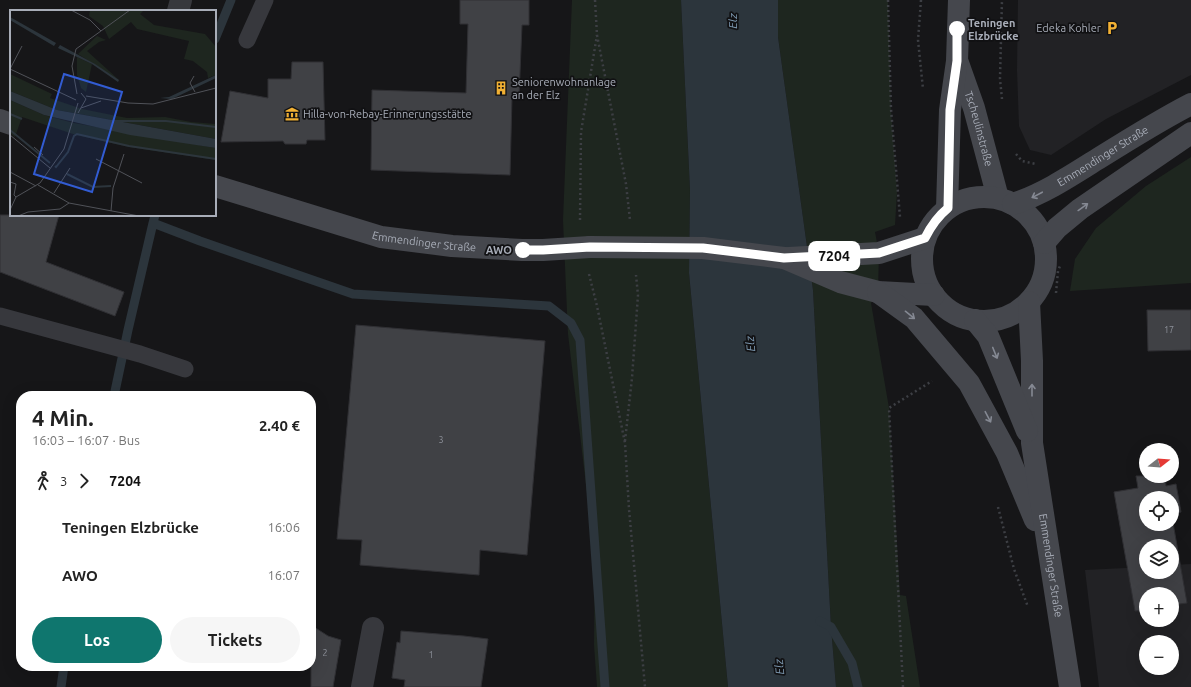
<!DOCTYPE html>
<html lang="de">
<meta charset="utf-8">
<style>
body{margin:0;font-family:Ubuntu,sans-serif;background:#f6f6f6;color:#222;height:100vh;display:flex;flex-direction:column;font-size:15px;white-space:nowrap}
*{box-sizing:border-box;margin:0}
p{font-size:13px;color:#767676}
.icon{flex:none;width:22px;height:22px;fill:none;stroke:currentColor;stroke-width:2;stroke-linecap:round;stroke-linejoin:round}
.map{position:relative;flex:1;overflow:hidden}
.details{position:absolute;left:16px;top:391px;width:300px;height:280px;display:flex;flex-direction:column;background:#fff;border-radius:16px;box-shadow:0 4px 16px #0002}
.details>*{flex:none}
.badge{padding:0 8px;border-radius:6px;font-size:14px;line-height:26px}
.needle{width:26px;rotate:73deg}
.tools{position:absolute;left:1139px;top:443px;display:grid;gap:8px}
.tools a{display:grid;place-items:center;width:40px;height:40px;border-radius:50%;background:#fff;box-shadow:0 4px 16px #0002;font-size:20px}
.map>.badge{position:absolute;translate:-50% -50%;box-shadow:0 0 0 2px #fff}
.legs{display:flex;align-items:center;gap:6px;height:44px;padding:0 16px;font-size:13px}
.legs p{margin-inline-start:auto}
.summary{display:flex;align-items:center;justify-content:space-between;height:68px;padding:0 16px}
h1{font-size:22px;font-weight:700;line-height:30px}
.primary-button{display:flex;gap:8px;margin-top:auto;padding:8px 16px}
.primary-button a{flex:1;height:46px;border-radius:24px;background:#0f766e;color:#fff;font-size:16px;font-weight:700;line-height:46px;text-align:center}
.primary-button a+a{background:#f6f6f6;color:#222}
ul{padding:0 16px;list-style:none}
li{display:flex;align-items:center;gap:14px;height:48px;font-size:15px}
li i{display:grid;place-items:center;width:6px;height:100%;margin:0 5px;background:currentColor}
li i::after{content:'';width:10px;height:10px;margin:-5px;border:3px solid;border-radius:50%;background:#fff}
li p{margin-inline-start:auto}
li:first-child i{background:linear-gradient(#0000 50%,currentColor 0)}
li:last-child i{background:linear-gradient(currentColor 50%,#0000 0)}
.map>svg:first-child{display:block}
</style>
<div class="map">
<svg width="1191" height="687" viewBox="0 0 1191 687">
<rect width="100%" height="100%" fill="#161618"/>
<!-- built -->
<path fill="#222225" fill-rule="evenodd" d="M1018 0H1191V75L1106 119 1051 155 1030 150 1019 126 1017 70Z
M1191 564V687H1099L1085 570 1146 567V572H1172V565ZM1146 594H1172V620H1146ZM1146 642H1172V668H1146Z"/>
<!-- green -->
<path fill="#1e261f" d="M572 0H681L690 190 689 273 728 687H645L627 476 645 687H597L594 645 595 560 568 334 563 220Z
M778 0H888L891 109 897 192 895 225 875 232 879 253 878 292 871 303 889 408 900 595 906 596 920 687H836L831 627 813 290 778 37Z
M1191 157V283L1070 291 1075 259 1096 228 1146 186Z"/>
<!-- water -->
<path fill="#2c353c" d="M681 0H778V37L813 290 831 627 836 687H728L689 273 690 190Z"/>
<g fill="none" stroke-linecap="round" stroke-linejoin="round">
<!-- stream -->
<path stroke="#2c353c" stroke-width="9" d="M215 39 231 0
M155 215 153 223 200 241 353 294 549 306 571 323 580 340 605 687
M114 396 128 330 153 223
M820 621 831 627 852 663 858 687
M61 687 64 666"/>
</g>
<!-- building -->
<path fill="#404145" stroke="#303034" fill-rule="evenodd" d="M460 0H529V25H522L519 97H512L510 175 371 170 372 90 466 93 468 24H460Z
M292 62H323L325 140H307L306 144H285L283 141 221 142 230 91 268 98V79H291Z
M0 215H59L46 262 124 292 115 316 0 272Z
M1147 310H1191V350L1148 351Z
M356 325 545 341 527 555 480 550 479 575 360 565 362 540 337 539Z
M1136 476H1165L1166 486 1176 484 1181 512 1172 514V498H1146V524H1172V517L1187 603 1172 605V594H1146V610L1135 611 1114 492 1138 488ZM1146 546H1172V572H1146Z
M311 625 328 636 341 640 333 687H311Z
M401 631 464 636 488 639 481 687H404L405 680 392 678 397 642 400 643Z"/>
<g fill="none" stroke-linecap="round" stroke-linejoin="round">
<!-- path -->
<path stroke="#3d3f44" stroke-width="2.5" stroke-dasharray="2 3" stroke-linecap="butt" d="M595 0 597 35 626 184 630 220
M888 0 891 109 900 217
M921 0 918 40 923 89
M1002 99 1000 79 1002 0
M1016 154 1022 161 1036 164
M580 220 581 132 597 35
M589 274 597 306 625 443 629 509 645 687
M1056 293 1058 271 1060 266
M625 441 632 378 638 295 636 275
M998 507 1014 569 1028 607
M903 687 889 408 932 381"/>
<!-- lane -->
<path stroke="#37383d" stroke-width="17" d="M247 40 265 0
M0 316 140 354 185 369"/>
<!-- street -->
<path stroke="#37383d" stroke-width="22" d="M178 11 181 0
M362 687 373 628"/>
<!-- secondary -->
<g stroke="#45474d" stroke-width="22">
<path id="s1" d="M958 63 974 108 998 198"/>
<path d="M0 120 11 124"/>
<path id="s2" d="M215 186 381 237 452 246 522 250H543L590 247"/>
<circle cx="984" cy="259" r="62"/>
<path id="s3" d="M1013 204C1043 194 1069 177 1096 160 1128 140 1158 121 1191 104"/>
<path d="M947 208 950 110 957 61 959 0"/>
<path d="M1044 243 1057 228 1080 209 1191 133"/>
<path d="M784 258 840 282 878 292 934 295"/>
<path d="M789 258 879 253 925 238"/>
<path d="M878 292 914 318 969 383 1007 453 1035 520"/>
<path id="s4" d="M1029 302 1032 361V443L1070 687"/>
<path d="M975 320 988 336 1027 431"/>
</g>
<!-- secondary-bridge -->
<path stroke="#45474d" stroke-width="22" d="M590 247 703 248 784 258"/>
</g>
<!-- one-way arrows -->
<defs><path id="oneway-shaft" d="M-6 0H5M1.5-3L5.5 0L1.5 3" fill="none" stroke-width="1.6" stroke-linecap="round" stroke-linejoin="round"/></defs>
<g stroke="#858993">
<use href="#oneway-shaft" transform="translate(1037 195) rotate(152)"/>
<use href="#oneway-shaft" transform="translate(1083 207) rotate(-36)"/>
<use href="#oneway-shaft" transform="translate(910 315) rotate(39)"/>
<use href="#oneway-shaft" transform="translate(995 353) rotate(68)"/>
<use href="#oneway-shaft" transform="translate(1032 390) rotate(-90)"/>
<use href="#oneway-shaft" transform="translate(988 417) rotate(62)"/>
</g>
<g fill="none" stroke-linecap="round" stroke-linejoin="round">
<!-- line-1 casing -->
<g stroke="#fff" stroke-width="9">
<path id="line-1" d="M523 250H543L590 247 703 248 784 258 879 253 925 238C931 226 937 217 948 208L950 110 957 61V29"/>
</g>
<!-- line-1 -->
<use href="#line-1" stroke="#fff" stroke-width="6"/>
</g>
<!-- icons -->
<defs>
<g id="parking-bare" transform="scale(1.08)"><path d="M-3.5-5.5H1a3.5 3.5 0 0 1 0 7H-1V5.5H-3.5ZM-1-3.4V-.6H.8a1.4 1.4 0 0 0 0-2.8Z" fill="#f2b134" stroke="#111113" stroke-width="2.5" paint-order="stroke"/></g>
<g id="building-bare" transform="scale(1.08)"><path d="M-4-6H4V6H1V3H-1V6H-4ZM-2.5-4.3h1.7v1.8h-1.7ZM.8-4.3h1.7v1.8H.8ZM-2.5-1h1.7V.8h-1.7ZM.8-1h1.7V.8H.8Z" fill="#f2b134" stroke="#111113" stroke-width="2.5" paint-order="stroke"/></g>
<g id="museum-bare" transform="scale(1.08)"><path d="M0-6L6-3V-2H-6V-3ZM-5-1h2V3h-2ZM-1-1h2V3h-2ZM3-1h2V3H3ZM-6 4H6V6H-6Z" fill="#f2b134" stroke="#111113" stroke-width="2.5" paint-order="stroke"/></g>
</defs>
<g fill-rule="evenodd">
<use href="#parking-bare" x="1112" y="28"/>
<use href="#building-bare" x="501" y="88"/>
<use href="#museum-bare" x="292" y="114"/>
</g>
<!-- markers -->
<g fill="#fff" stroke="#fff" stroke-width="2">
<circle cx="957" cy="29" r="7"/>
<circle cx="523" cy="250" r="7"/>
</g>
<g text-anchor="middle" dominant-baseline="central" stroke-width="3.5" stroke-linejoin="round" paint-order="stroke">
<!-- number labels -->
<g font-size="9" fill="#8e929b">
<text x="1169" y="330">17</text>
<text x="441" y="440">3</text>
<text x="325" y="653">2</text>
<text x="431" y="655">1</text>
</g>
<!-- stop labels -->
<g font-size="11" font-weight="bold" fill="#a8adb8" stroke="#111113" text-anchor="start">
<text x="968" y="23">Teningen<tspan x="968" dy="13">Elzbrücke</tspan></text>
<text x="512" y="250" text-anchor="end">AWO</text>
</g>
<!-- poi labels -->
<g font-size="11" fill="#a8adb8" stroke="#111113" text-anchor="start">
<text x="1101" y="28" text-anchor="end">Edeka Kohler</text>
<text x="512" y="82">Seniorenwohnanlage<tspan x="512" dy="13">an der Elz</tspan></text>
<text x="303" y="114">Hilla-von-Rebay-Erinnerungsstätte</text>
</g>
<!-- street labels -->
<g font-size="11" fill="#a8adb8" stroke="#111113">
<text stroke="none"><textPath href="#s1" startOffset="69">Tscheulinstraße</textPath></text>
<text stroke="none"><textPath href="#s3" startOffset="102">Emmendinger Straße</textPath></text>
<text stroke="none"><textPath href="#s2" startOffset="217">Emmendinger Straße</textPath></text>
<text stroke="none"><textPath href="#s4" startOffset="265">Emmendinger Straße</textPath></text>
</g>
<!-- water labels -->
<g font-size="12" font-style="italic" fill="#7f9bb3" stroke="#111113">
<text transform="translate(732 21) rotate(-90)">Elz</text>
<text transform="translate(750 344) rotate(-95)">Elz</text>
<text transform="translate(779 667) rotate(-95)">Elz</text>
</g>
</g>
<!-- overview -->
<g transform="translate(10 10)">
<rect width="206" height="206" fill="#161618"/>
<path d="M80 0H134L130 4 144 15 195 24 206 37V65L198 68 197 62 183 51 174 49 179 31 127 19 121 12 99 29 93 16 79 6ZM87 26 96 30 89 32 77 41 109 70 68 44ZM67 47 82 54 76 82 71 78 67 65ZM0 64 42 84 40 88 72 99 117 108 155 107 181 112 206 114V129L47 100 0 81ZM0 90 34 105 64 113 206 138V150L119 137 66 125 12 107 5 127 0 123Z" fill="#1e261f"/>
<path d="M0 7 46 33 44 36 0 10ZM50 35 85 54 109 70 108 72 82 54 48 38ZM206 65V68L162 89 150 88 159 87ZM0 81 47 100 206 129V138L120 125 34 105 0 90Z" fill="#2c353c"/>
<path fill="none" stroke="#2c353c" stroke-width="2" d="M0 104 12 109M97 111H156L206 117M0 120 40 153M45 156 46 157 58 142 64 126 67 124 119 136 206 149M57 164 83 177 101 176"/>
<path fill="none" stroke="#505258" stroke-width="1" d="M61 0 80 10 91 21M12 36 0 59 66 90M184 66 180 73 185 82M67 84 62 56 66 39 120 0M76 86 118 93 143 94 206 78M71 98 91 91M68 103 76 89 71 83M0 125 40 158M24 137 33 145M86 149 132 173M0 162 26 176M0 172 6 174 4 185 6 187M28 175 59 193 129 206M44 183 60 158M0 200 6 187 30 173 54 139 68 93M101 201 103 178 114 144M8 206 18 202 50 199 59 193"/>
<path fill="#325cd3" fill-opacity="0.15" stroke="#325cd3" stroke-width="2" d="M54 64 112 82 82 182 24 164Z"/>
<rect width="206" height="206" fill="none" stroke="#a8adb8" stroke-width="2"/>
</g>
</svg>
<div class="tools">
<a><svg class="needle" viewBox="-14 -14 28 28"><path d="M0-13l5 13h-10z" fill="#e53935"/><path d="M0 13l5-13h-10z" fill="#767676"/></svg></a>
<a><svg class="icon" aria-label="locate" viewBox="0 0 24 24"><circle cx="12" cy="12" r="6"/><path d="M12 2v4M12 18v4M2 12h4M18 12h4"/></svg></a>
<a><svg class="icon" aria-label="layers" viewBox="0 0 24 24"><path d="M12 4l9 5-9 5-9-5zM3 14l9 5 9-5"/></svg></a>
<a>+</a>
<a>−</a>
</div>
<b class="badge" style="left:834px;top:256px;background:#fff;color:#111">7204</b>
<section class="details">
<div class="summary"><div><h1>4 Min.</h1><p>16:03 – 16:07 · Bus</p></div><b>2.40 €</b></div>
<div class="legs"><svg class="icon" aria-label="walk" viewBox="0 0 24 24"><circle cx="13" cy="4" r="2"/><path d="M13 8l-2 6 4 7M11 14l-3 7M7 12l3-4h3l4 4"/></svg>3<svg class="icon" aria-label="forward" viewBox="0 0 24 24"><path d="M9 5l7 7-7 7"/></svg><b class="badge" style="background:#fff;color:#111">7204</b></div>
<ul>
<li><i style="color:#fff"></i><b>Teningen Elzbrücke</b><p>16:06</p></li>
<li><i style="color:#fff"></i><b>AWO</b><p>16:07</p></li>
</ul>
<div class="primary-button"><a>Los</a><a>Tickets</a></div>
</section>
</div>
